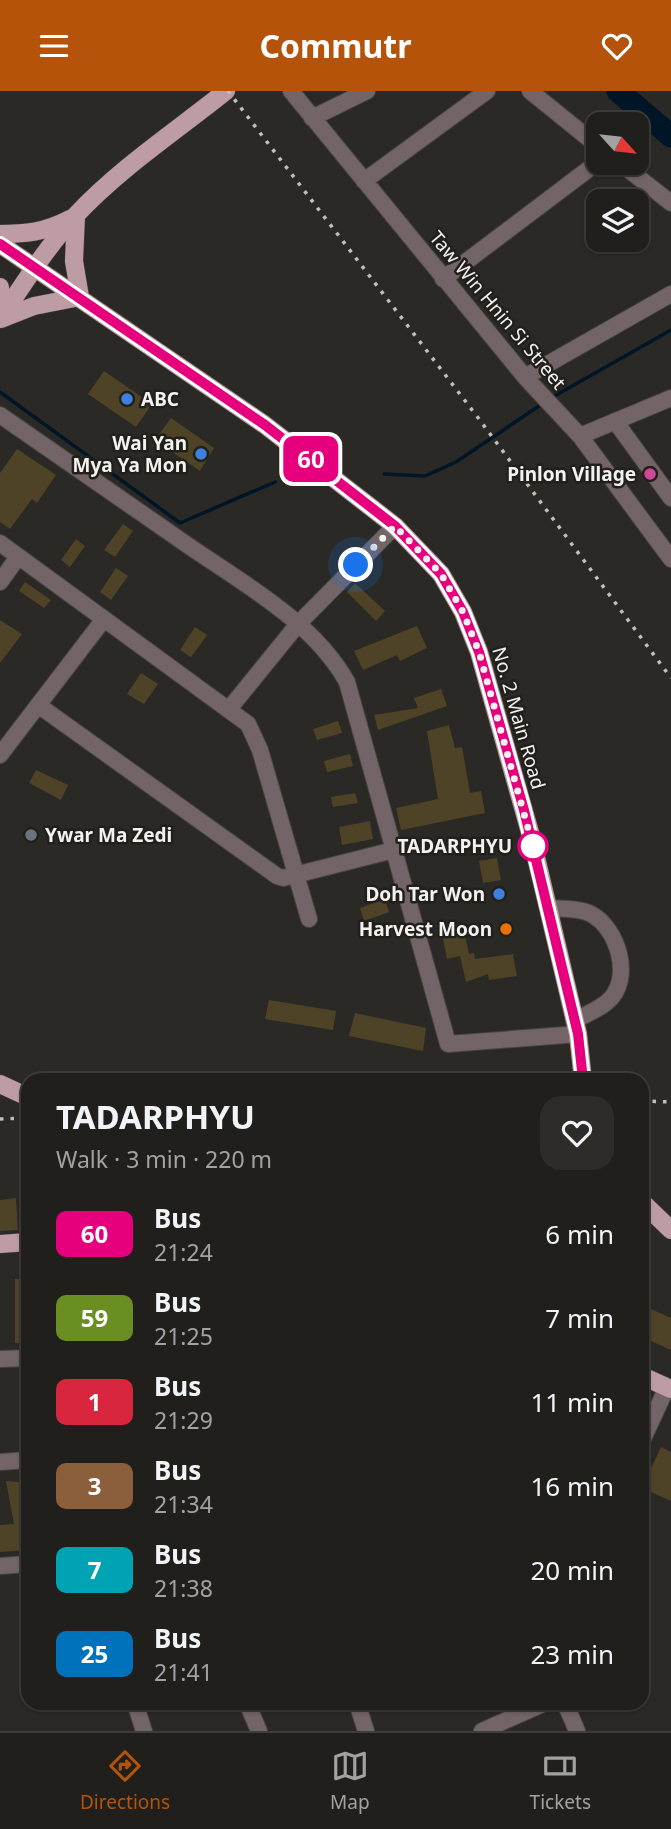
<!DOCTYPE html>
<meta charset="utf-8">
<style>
body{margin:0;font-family:"Noto Sans",sans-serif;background:#2d2c29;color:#f1f3f6;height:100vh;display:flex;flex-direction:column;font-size:26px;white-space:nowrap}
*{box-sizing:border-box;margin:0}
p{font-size:23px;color:#a2a2a3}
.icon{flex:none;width:38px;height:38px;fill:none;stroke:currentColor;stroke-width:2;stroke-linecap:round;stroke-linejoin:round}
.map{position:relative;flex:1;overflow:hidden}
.panel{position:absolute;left:21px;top:982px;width:628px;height:637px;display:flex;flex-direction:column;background:#201f1c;border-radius:21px;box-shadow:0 2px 5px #0004,0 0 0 2px #3d3d3b}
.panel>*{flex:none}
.badge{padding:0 14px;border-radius:10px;font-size:24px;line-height:46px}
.needle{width:46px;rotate:117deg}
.controls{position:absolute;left:586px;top:21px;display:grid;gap:14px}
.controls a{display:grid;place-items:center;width:63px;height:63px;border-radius:14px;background:#201f1c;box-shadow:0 2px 5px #0004,0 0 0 2px #3d3d3b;font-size:35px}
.you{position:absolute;width:35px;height:35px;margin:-18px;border:5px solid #fff;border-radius:50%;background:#1a73e8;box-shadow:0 0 0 10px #1a73e833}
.map>.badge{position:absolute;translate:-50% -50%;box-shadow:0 0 0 4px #fff}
.round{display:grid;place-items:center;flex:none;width:74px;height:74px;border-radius:21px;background:#2d2c29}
.headline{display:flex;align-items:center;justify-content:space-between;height:119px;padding:0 35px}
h1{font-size:33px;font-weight:700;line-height:52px}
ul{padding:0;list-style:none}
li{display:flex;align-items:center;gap:21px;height:84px;padding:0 35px}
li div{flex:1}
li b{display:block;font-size:26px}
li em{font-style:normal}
li .badge{min-width:77px;font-weight:700;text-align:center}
header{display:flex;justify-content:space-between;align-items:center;height:91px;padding:0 35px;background:#b45309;color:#fff;font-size:32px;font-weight:700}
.menu{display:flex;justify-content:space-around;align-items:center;height:98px;border-top:2px solid #3d3d3b;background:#201f1c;font-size:19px;color:#a2a2a3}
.menu a{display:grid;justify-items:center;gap:4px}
.menu .current{color:#b45309}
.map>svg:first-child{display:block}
</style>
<header><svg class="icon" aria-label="menu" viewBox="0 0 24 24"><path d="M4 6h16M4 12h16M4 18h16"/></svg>Commutr<svg class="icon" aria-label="heart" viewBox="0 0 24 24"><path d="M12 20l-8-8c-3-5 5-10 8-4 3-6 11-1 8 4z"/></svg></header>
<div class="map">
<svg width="671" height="1640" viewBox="0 0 671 1640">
<rect width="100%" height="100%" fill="#2b2925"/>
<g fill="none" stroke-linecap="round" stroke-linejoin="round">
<!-- stream -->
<path stroke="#001627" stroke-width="3.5" d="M0 301 180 432 275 391
M551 307 671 239
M384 383 425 385 456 371 542 313"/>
<!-- river -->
<path stroke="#001627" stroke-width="23" d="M618 0 671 45"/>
</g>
<!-- building -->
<path fill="#4f4327" d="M104 280 152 313 136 336 88 303Z
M171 327 214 357 200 380 155 349Z
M17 358 56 384 37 412 32 408 10 438 0 431V382Z
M123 433 133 440 115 466 104 459Z
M76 448 85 455 70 476 61 469Z
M116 477 128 485 111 509 100 501Z
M25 491 51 509 44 517 19 500Z
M355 492 385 520 376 530 347 501Z
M0 529 22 543 0 572Z
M417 535 427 557 400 570 397 564 363 579 354 560Z
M195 536 207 544 191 566 180 559Z
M141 582 158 593 144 613 127 603Z
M441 598 447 615 378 639 374 624 418 617 414 607Z
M338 630 342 642 317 649 313 638Z
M449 634 455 657 462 656 470 702 481 700 485 722 401 739 396 717 438 708 427 640Z
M350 663 353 675 327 681 324 670Z
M36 679 68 694 61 709 29 692Z
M355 702 358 712 333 716 331 706Z
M370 730 373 748 342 754 339 736Z
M497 767 501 789 483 792 479 770Z
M385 808 389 821 364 830 360 817Z
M464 840 469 863 474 862 475 868 513 863 517 885 489 889 488 883 466 891 460 865 447 868 442 843Z
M269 909 336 920 333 939 265 928Z
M355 922 426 937 423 960 349 945Z
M16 1107 18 1139 0 1140V1109Z
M15 1188H28V1252H15Z
M642 1214 671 1227V1259L642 1246Z
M661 1356 671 1361V1410L642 1397Z
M6 1390 28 1392V1459L0 1461V1434L14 1433Z"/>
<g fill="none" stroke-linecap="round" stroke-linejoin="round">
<!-- minor casing -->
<g stroke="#474541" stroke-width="18">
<path id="minor" d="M291 0 525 286 580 345 671 468
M530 0 598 55
M312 27 367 0
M620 72 671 112
M364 90 487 0
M443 188 598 71
M525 286 671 203
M0 324C62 367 124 410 186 453 242 492 313 530 347 591L448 953 578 943
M615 330 671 407
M580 345 671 307
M0 452 248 633 260 659 309 828
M0 491 18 466
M38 614 277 785 283 787 394 759
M229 618 298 533 395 435
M0 664 104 528
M548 817C561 818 580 817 591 823 618 837 634 889 607 911 598 919 584 924 574 930
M0 1268 28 1267
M642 1350 667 1296
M0 1371 28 1369
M0 1475 28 1473
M135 1612 144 1640
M247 1612 259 1640
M357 1612 366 1640
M565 1612 577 1640
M482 1640 545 1612"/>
</g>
<!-- major casing -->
<g stroke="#474541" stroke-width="19">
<path id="major" d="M76 125 74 170 80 206
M0 143C27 143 45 141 70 128
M0 153 265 334 395 435 441 483 463 521 479 561 531 745 578 943 583 989
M0 196 1 228
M0 228C24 192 47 156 76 124 120 77 176 40 226 0
M1 228 34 215 80 206
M0 993 28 1006
M642 1111 671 1139
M0 1153 28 1151
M642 1285 671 1298"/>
</g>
<!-- minor -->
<use href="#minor" stroke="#736467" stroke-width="16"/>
<!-- major -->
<use href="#major" stroke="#bd9da3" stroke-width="18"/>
<!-- rail -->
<path stroke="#c1c0bc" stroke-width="3.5" stroke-dasharray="3.5 7" stroke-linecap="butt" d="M228 0 479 328 671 587
M642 1010 671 1011
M0 1028 28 1027"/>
</g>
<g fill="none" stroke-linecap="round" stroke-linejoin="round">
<!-- line casing -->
<g stroke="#fff" stroke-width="16">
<path id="line" d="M0 153 265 334 395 435 441 483 463 521 479 561 524 719 578 943 583 989"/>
</g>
<!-- line -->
<use href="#line" stroke="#e6007e" stroke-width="10"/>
<!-- walk -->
<path stroke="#f3f2ef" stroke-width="7" stroke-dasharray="0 12.6" d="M356 474 395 435 441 483 463 521 479 561 533 755"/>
</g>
<!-- markers -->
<g fill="#3f7fe0" stroke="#22201b" stroke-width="2.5">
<circle cx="127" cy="308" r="7"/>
<circle cx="201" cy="363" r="7"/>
<circle cx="499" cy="803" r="7"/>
</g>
<circle fill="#d1479c" stroke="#22201b" stroke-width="2.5" cx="650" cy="383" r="7"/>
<circle fill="#6b7280" stroke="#22201b" stroke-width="2.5" cx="31" cy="744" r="7"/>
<circle fill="#fff" stroke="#e6007e" stroke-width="3.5" cx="533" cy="755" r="14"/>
<circle fill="#e8710a" stroke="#22201b" stroke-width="2.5" cx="506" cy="838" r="7"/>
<g text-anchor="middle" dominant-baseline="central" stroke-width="5" stroke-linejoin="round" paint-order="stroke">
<!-- street labels -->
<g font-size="19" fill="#f3f2ef" stroke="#22201b">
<text transform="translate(498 219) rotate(50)">Taw Win Hnin Si Street</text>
<text transform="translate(519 627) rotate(74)">No. 2 Main Road</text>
</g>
<!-- poi labels -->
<g font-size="19" font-weight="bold" fill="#f3f2ef" stroke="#22201b" text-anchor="end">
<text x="141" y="308" text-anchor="start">ABC</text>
<text x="187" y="352">Wai Yan<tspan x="187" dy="22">Mya Ya Mon</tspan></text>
<text x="636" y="383">Pinlon Village</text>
<text x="45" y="744" text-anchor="start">Ywar Ma Zedi</text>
<text x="485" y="803">Doh Tar Won</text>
<text x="492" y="838">Harvest Moon</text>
</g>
<!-- stop labels -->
<g font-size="19" font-weight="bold" fill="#f3f2ef" stroke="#22201b" text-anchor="end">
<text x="512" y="755">TADARPHYU</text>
</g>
</g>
</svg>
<div class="controls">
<a><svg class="needle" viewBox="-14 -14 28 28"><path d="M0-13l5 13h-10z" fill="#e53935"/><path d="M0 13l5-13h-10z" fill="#a2a2a3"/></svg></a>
<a><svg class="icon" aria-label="layers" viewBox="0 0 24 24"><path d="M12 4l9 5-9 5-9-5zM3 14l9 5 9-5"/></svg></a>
</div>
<div class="you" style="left:356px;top:474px"></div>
<b class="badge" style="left:311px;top:368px;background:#e6007e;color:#fff">60</b>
<section class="panel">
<div class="headline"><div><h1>TADARPHYU</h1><p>Walk · 3 min · 220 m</p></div><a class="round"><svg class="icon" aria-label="heart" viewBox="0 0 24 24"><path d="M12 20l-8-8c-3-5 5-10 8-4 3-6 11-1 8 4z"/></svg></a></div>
<ul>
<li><span class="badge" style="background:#e6007e;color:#fff">60</span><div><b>Bus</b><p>21:24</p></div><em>6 min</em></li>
<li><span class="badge" style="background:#6b8e23;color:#fff">59</span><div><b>Bus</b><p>21:25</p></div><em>7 min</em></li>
<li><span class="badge" style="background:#d7263d;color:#fff">1</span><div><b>Bus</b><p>21:29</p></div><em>11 min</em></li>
<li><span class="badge" style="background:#8b5e3c;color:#fff">3</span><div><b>Bus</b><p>21:34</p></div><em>16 min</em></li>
<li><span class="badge" style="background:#00a3b4;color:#fff">7</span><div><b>Bus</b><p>21:38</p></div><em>20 min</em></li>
<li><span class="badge" style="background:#0072bc;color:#fff">25</span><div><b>Bus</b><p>21:41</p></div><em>23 min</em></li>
</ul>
</section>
</div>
<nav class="menu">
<a class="current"><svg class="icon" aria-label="directions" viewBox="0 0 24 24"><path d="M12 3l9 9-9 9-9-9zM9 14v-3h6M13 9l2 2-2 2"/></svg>Directions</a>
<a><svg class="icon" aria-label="map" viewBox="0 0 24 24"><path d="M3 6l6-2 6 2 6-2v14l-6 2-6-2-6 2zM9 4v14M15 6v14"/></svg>Map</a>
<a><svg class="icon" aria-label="tickets" viewBox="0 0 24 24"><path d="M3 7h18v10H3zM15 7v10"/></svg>Tickets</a>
</nav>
